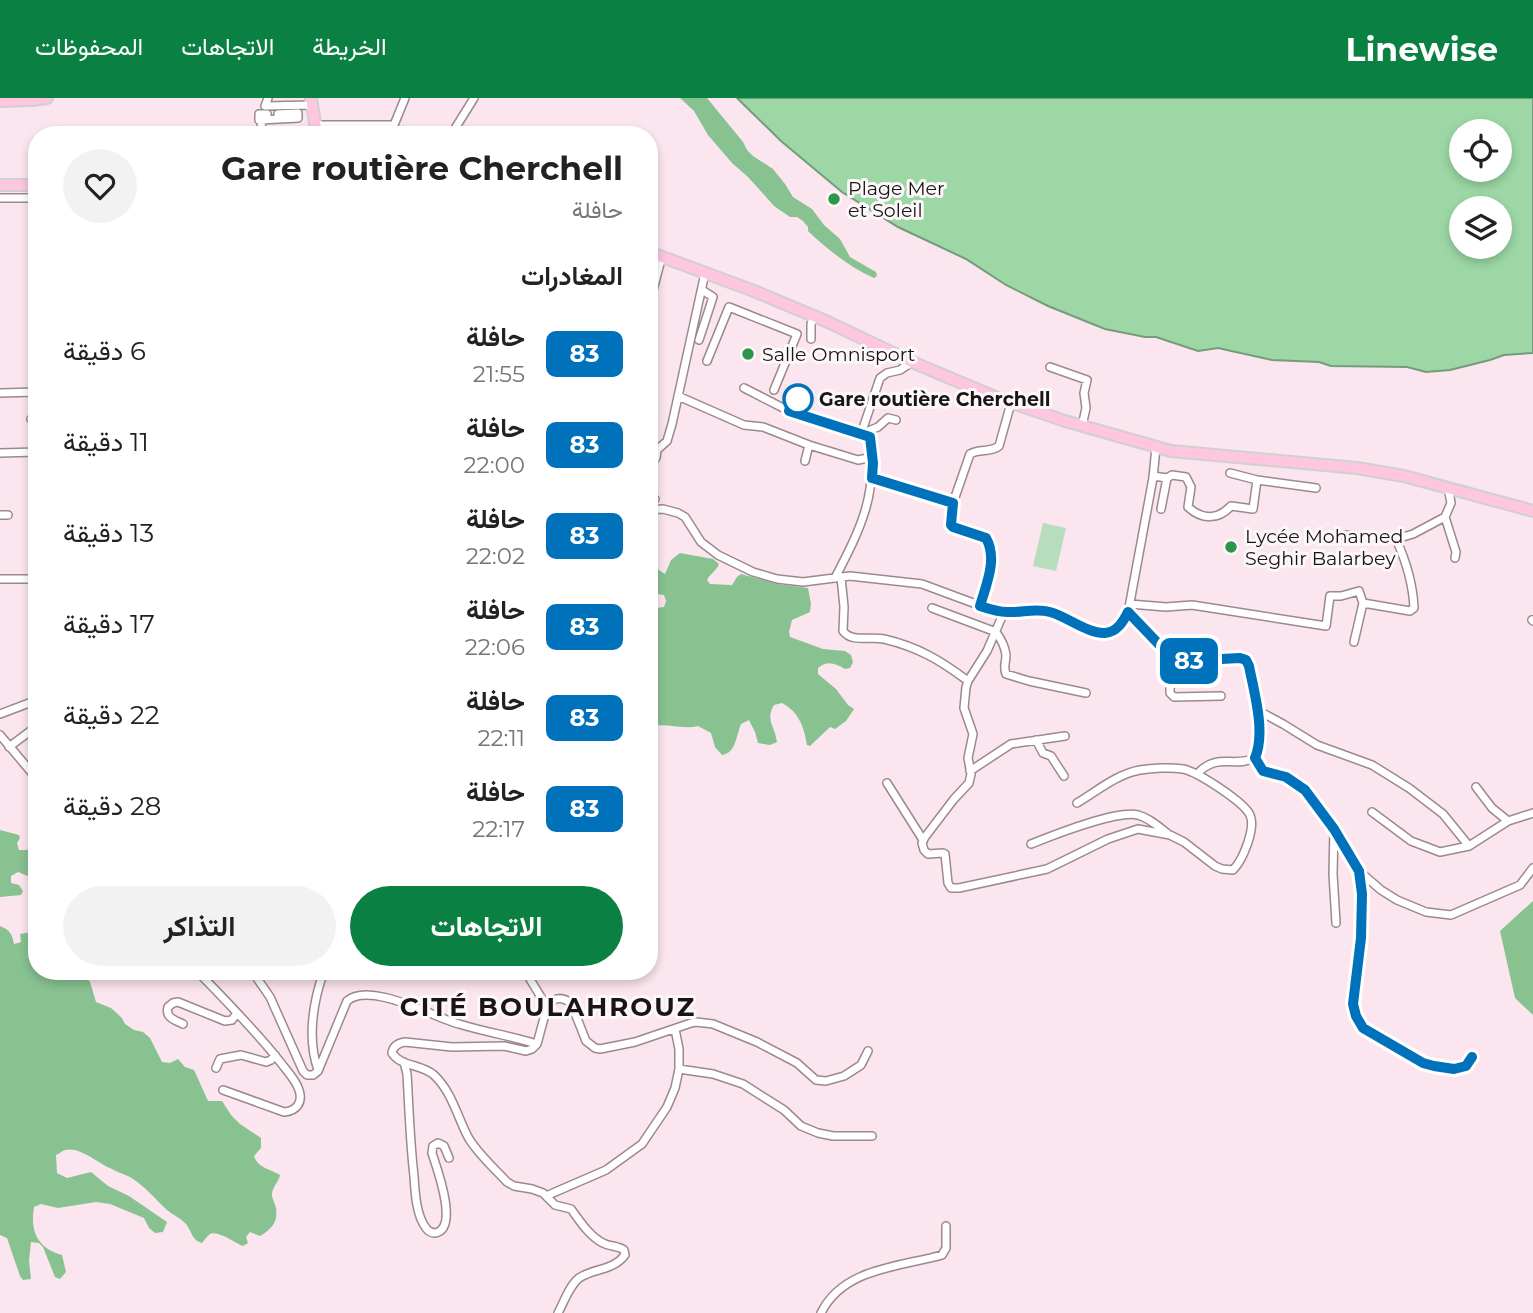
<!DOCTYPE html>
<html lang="ar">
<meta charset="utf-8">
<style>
body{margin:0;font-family:Montserrat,Vazirmatn,sans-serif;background:#f2f2f2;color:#222;direction:rtl;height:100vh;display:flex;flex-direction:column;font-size:26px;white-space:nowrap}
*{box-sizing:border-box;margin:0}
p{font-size:23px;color:#767676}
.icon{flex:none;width:38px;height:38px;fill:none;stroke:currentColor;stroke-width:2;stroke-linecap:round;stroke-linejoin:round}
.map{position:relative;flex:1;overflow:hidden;direction:ltr}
.sheet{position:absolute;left:28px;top:28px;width:630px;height:854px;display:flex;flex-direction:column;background:#fff;border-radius:28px;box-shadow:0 4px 10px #0003;direction:rtl}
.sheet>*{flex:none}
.badge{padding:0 14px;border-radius:10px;font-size:24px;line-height:46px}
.tools{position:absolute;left:1449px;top:21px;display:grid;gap:14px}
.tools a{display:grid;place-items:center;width:63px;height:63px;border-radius:50%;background:#fff;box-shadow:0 4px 10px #0003;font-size:35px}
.map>.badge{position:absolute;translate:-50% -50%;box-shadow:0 0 0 4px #fff}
h2{padding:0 35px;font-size:26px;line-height:63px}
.round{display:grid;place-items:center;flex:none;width:74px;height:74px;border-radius:37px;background:#f2f2f2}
.headline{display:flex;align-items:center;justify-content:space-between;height:119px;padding:0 35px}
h1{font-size:33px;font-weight:700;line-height:52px}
.action{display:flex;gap:14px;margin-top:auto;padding:14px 35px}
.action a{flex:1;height:80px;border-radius:42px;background:#0b8043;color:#fff;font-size:28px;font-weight:700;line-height:80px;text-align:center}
.action a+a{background:#f2f2f2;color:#222}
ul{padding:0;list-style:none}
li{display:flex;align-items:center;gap:21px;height:91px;padding:0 35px}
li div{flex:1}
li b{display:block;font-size:26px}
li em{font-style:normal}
li .badge{min-width:77px;font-weight:700;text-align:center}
header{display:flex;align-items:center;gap:42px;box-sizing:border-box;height:98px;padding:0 35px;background:#0b8043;color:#fff}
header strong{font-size:33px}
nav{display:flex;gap:38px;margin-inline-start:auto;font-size:24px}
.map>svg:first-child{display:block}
</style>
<header>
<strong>Linewise</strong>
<nav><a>الخريطة</a><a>الاتجاهات</a><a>المحفوظات</a></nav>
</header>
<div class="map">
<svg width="1533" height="1215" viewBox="0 0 1533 1215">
<rect width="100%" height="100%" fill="#fbe5ee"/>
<!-- green -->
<path fill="#b7ddbc" d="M1043 425 1066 430 1056 473 1033 468Z"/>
<!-- forest -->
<path fill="#88c291" d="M680 0H707L743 44 747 52 753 58 773 71 785 86 793 99 812 111 824 127 840 141 850 159 869 170 876 174 877 178 874 180C849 169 827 151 808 133V129L803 123 797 119H790L774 108 748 79 732 65 708 37 694 13Z
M680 455 713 461 719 466C717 472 710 476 707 482L710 486 732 487 737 479 741 476 777 486 808 490 811 506 810 514 792 522 789 534 790 539 823 551 845 553 851 557 853 564 850 570 845 571C836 565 826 562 818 570V576L836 591 848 607 854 611 846 623 835 631 830 629 810 648 807 647C804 629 799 614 782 605L774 607C765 622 775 628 777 644L770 647 758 645 755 634 749 622 741 626C736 638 736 655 722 657L715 649 711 635 698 628C682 632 665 624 649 629V511L664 509 666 503 664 497 649 495V474L657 471 665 476 671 462Z
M0 732 19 737 20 740 17 745 19 752H27L32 745 37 751V782L18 774 11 778V785L19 787 23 793 21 797 0 799Z
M1533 803V917L1515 900 1500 833Z
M0 828C10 832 12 836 14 846L21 844 20 836 37 833V873H81L90 884 96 904 111 910 122 920 125 926 134 932 143 934 150 940 162 964 170 965 178 961 185 969 194 972 208 1003H222L231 1017 240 1026 261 1040V1050L254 1058C258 1070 270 1071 280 1077 279 1084 271 1090 272 1098 273 1102 275 1106 276 1110 278 1124 272 1131 260 1138L250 1134 246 1139 248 1145 243 1148C235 1145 218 1132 210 1136 208 1137 203 1144 202 1145 191 1142 192 1132 185 1125 180 1120 173 1117 167 1112 155 1101 145 1088 130 1079 124 1076 117 1074 110 1070 98 1065 79 1048 65 1052 64 1052 57 1057 56 1057L57 1075 67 1080 91 1074 108 1088 129 1098 167 1124 163 1134 155 1135 149 1130 144 1120 110 1106 96 1104 58 1110 41 1106 34 1109C30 1133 37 1150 62 1157L66 1174 60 1181 55 1179 43 1149 39 1145 31 1144 29 1163 31 1181 23 1182 20 1178 7 1140 0 1137Z"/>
<!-- water -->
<path fill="#9cd7a5" stroke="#759c7a" stroke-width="2" fill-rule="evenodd" d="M737 0H1533V255L1504 257 1490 262 1450 272 1426 274 1407 269 1331 268 1319 264 1272 262 1218 250 1198 253 1156 239H1145L1105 231 1048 208 1006 187 966 161 898 129 842 94 781 43ZM1461 33H1500V72H1461ZM1461 110H1500V149H1461Z"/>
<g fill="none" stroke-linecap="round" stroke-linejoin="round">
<!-- minor casing -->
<g stroke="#9c8990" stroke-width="10">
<path id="minor" d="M268 0 265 8 312 7
M261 22H259V16H267V21
M315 27H394L405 0
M262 37 261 22 298 20V15L278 16V21
M451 37 474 0
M649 49 652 53 649 80
M0 100H37
M649 207 662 158
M811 241V226L814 218
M699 242 713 199 702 192
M707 263 729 209 797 236 774 292
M1050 269 1087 282 1084 295 1086 310 1082 328
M744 290 789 313 861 336 878 329 888 320 896 322
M0 295 37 294
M678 298 744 327 763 329 809 347 858 362 873 359
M789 313 793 300 798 301
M31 321H37
M0 355 37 354
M656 360 657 352 667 343 672 326 705 175
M805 363 809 347
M1230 375 1257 382
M1153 378 1167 380 1161 411
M872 380 953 405
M1167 380 1172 377 1186 379 1191 389 1188 409C1202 422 1218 422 1231 408L1253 411 1257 382 1316 390
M649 402 655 401
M649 412 663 411 678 415 685 419 701 444 718 457 753 474 777 481 803 484 850 478 922 486 984 509 1004 514 1027 512 1052 515 1091 532 1104 535 1115 532 1123 524 1128 515 1153 380 1156 349
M0 417H8
M1445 419 1456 454 1455 460
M1343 437 1396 441 1413 436 1445 419 1451 405 1448 389
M841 479 844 509 843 533C852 545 870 538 884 541 918 549 940 562 968 583
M835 480C861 430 878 396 870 339L861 336 880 280 887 275 900 272 912 264
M0 481H37
M1363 505 1410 513 1414 510C1413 486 1406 463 1396 441
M1130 506 1166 509 1192 507 1326 528 1330 498H1341L1359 493 1363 505 1354 544
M980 508C986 488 1000 457 984 439L953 429 951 427 953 405 970 356C979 350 991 355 999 348L1011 305
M932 510 996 534C1001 541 1005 548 1006 557 1006 565 1003 568 1006 576L1029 583 1086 595
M1004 514 987 553 968 583 966 589 964 610 973 636 968 660 971 676 969 685 954 701 925 739 922 745 924 752 928 756 943 755 945 756 948 785 951 790H959L1047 771 1108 741 1138 731 1170 737 1184 744 1215 768 1222 771 1233 772C1243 762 1256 730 1250 717 1244 704 1198 674 1183 671 1171 669 1152 670 1140 672 1117 676 1097 693 1077 705
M1128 515 1174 562 1184 563 1240 560 1247 564C1255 589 1265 636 1255 660 1234 670 1217 654 1197 676
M1532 522 1533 523
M1174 562 1170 591V595L1174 599 1221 598
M1257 612 1283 626 1317 647 1372 667 1409 690 1443 716 1469 748
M0 616 37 602
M0 637 37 681
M1036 642 1043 655 1051 658 1064 678
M9 649 37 628
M1255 660 1263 673 1286 679 1305 692 1334 731 1359 773 1362 796 1361 840 1353 906 1356 918 1363 930 1423 965 1434 969 1454 971 1466 968 1472 959
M970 673 1011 646 1065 638
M887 685 923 742
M1476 689 1492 710 1508 723
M1372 714 1411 743 1440 754 1469 748 1508 723 1533 715
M1334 731 1333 776 1336 825
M1031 746C1054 737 1116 712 1138 717 1149 720 1158 728 1167 735
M1359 773 1381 792 1397 802 1426 814 1451 817 1520 787 1533 770
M197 873C226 903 256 933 281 965 287 973 296 982 299 992 303 1004 297 1013 284 1014L223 992
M252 873 270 899 303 973 307 977H313L318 973 347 903C370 883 433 919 459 926 485 934 511 938 537 946L532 951 526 953 504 948 452 949 405 944C398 945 393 948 392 955 401 969 422 966 434 977 452 994 457 1018 468 1039 477 1055 494 1070 507 1084L514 1088 532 1091 543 1095 555 1107 571 1111C580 1123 589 1138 603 1145 610 1149 617 1147 624 1152L625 1157C613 1173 594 1170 579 1180 569 1188 564 1204 558 1215
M525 873 547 909 537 946
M547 909C554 899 561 898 571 905L586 943 595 950 600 951 635 944 691 925 696 924 713 926 757 944 797 965 816 982 826 983 844 978 861 967 868 953
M183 926C175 922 165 920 168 909L173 905 178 904 225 923 232 922 237 915
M404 964 407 976C409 1010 410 1044 414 1078 415 1094 416 1117 426 1130 428 1133 432 1135 435 1135 460 1131 436 1068 432 1055L433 1048 438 1045 444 1048 449 1060
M216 970 220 961 241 957 266 964 271 962 275 957
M679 971 713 976 743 986 784 1012 801 1028 818 1035 833 1038H872
M318 972C307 941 313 903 324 873
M546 1098 606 1072 642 1046 667 1009 675 990 679 971V951L675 931
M821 1215C843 1170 899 1169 942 1157L946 1150V1128"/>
</g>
<!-- primary casing -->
<g stroke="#d1d0d1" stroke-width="14">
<path id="primary" d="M311 0 317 37
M0 3 32 2 47 0
M0 87H37
M649 154 754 193 828 224 912 264 995 299 1065 323 1171 353 1357 370 1404 378 1533 413"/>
</g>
<!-- minor -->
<use href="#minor" stroke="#fff" stroke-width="7"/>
<!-- primary -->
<use href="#primary" stroke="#fec6df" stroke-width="10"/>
</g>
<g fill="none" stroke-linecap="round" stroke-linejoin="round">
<!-- line casing -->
<g stroke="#fff" stroke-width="16">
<path id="line" d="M798 301 793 300 789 313 870 339 873 365 872 380 953 405 951 427 953 429 986 440C998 461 986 487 980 508 989 511 998 514 1007 514 1021 515 1035 510 1050 514 1066 518 1088 536 1105 535 1117 534 1123 524 1128 514L1174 562 1184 563 1240 560 1246 562 1249 568C1254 594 1266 634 1255 660L1263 673 1286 679 1305 692 1334 731 1359 773 1362 796 1361 840 1353 906 1356 918 1363 930 1423 965 1434 968 1454 971 1466 968 1472 959"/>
</g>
<!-- line -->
<use href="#line" stroke="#0072bc" stroke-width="10"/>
</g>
<!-- markers -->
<g fill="#2f954c" stroke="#fcf8f9" stroke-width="2.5">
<circle cx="834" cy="101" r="7"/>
<circle cx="748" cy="256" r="7"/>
<circle cx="1231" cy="449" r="7"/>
</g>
<circle fill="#fff" stroke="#0072bc" stroke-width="3.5" cx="798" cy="301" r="14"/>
<g text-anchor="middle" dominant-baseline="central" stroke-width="6" stroke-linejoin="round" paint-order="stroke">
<!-- poi labels -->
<g font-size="19" fill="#1b1417" stroke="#fcf8f9" text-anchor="start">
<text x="848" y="90">Plage Mer<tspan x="848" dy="22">et Soleil</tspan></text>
<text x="762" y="256">Salle Omnisport</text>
<text x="1245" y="438">Lycée Mohamed<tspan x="1245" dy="22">Seghir Balarbey</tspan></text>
</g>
<!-- stop labels -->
<g font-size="19" font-weight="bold" fill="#1b1417" stroke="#fcf8f9" text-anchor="start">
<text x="819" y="301">Gare routière Cherchell</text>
</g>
<!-- district labels -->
<g font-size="26" font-weight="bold" letter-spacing="2" fill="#1b1417" stroke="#fcf8f9">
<text x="548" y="909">CITÉ BOULAHROUZ</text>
</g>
</g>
</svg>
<div class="tools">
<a><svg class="icon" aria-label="locate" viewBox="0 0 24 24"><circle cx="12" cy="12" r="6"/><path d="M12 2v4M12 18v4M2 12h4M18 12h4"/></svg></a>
<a><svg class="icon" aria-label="layers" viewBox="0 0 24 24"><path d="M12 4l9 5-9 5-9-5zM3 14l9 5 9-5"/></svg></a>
</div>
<b class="badge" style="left:1189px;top:563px;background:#0072bc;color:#fff">83</b>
<section class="sheet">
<div class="headline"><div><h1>Gare routière Cherchell</h1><p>حافلة</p></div><a class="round"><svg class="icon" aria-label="heart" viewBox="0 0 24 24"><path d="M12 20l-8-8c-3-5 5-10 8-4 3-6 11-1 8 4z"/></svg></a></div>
<h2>المغادرات</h2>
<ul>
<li><span class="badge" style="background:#0072bc;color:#fff">83</span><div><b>حافلة</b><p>21:55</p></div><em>6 دقيقة</em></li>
<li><span class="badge" style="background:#0072bc;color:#fff">83</span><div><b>حافلة</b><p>22:00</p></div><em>11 دقيقة</em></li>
<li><span class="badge" style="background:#0072bc;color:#fff">83</span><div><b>حافلة</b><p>22:02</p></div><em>13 دقيقة</em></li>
<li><span class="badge" style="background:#0072bc;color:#fff">83</span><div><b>حافلة</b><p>22:06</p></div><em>17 دقيقة</em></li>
<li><span class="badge" style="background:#0072bc;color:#fff">83</span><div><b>حافلة</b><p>22:11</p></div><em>22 دقيقة</em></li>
<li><span class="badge" style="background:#0072bc;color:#fff">83</span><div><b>حافلة</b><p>22:17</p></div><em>28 دقيقة</em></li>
</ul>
<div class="action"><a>الاتجاهات</a><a>التذاكر</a></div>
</section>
</div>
